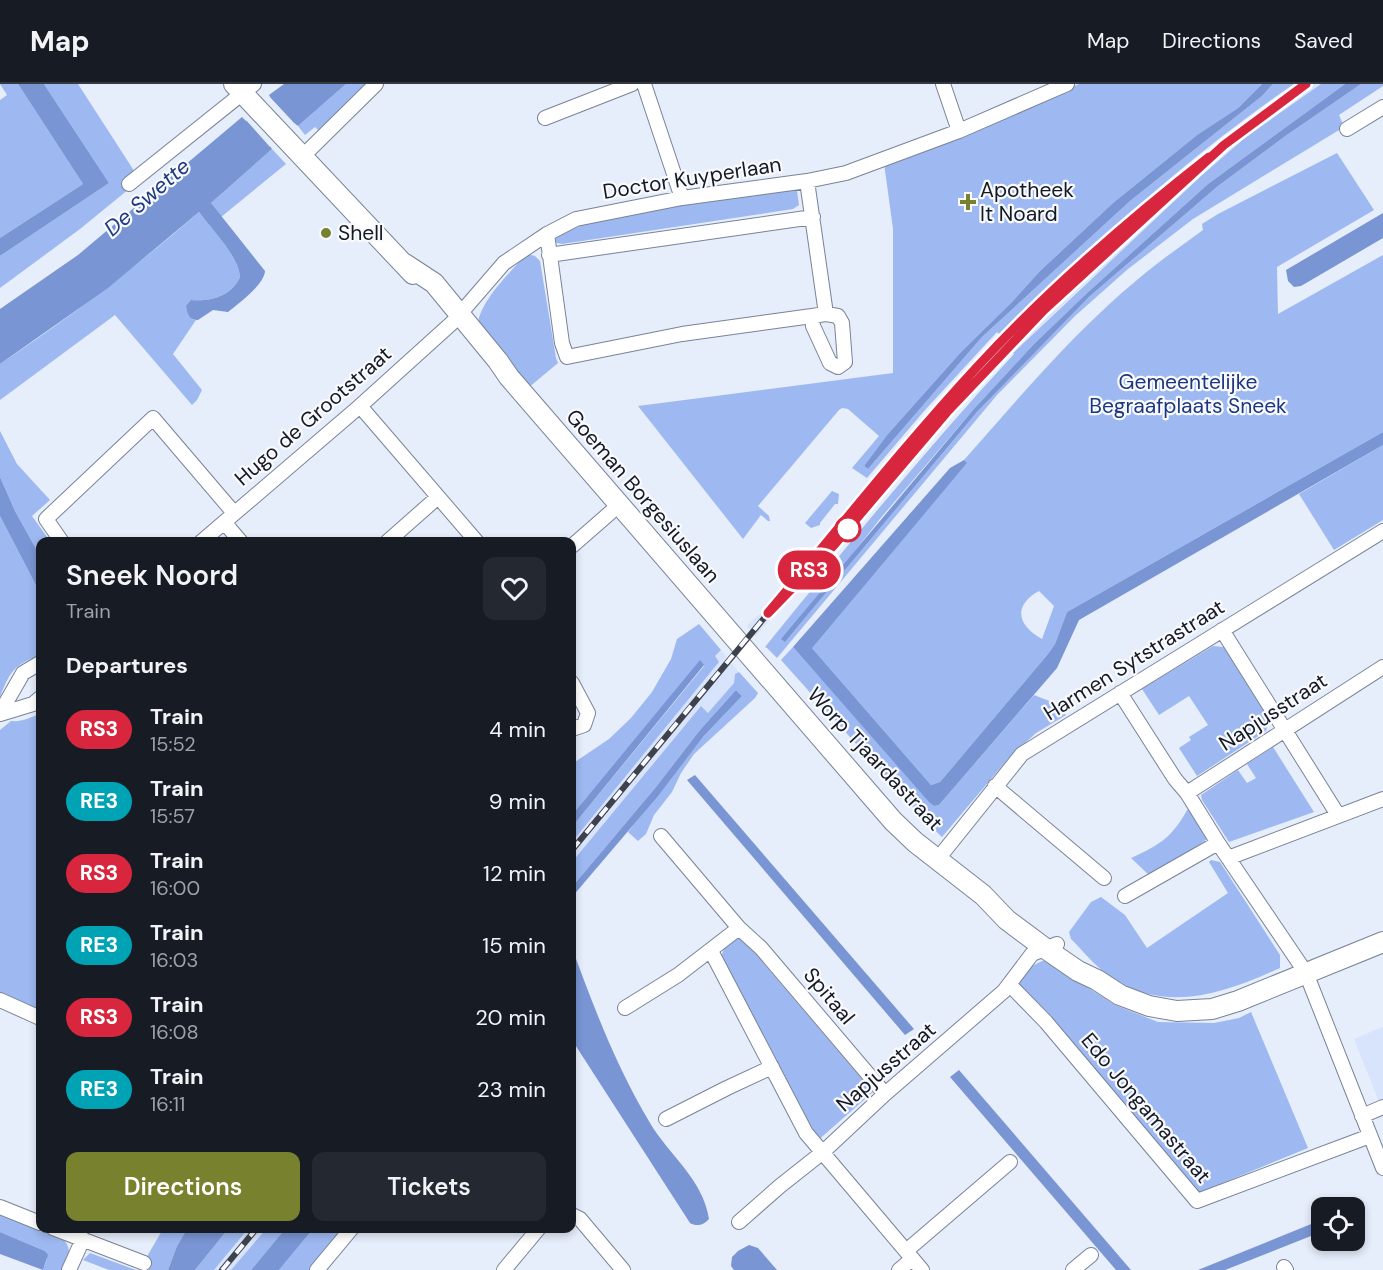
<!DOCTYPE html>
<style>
body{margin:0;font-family:"DM Sans",sans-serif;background:#242831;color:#f1f3f6;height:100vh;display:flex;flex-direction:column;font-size:22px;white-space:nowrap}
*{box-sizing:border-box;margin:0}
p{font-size:20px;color:#9ea1a6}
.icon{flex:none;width:33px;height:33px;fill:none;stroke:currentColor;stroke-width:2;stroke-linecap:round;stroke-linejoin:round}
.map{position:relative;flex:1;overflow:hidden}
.sheet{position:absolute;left:36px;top:453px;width:540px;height:696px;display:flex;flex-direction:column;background:#171b24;border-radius:12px;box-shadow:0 3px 9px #0003}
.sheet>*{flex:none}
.badge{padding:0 12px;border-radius:20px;font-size:21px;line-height:39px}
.fabs{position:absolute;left:1311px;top:1113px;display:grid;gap:12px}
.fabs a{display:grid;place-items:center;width:54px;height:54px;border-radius:12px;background:#171b24;box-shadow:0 3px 9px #0003;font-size:30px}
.map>.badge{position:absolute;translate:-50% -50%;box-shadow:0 0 0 3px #fff}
h2{padding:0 30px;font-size:22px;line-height:54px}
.round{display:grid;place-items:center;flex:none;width:63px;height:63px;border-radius:12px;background:#242831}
.head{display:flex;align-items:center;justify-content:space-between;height:102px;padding:0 30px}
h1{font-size:28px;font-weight:600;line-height:45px}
.primary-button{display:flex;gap:12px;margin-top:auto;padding:12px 30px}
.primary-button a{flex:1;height:69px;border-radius:12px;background:#78812d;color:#fff;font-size:24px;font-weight:600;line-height:69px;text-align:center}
.primary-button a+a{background:#242831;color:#f1f3f6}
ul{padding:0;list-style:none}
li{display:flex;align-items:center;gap:18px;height:72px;padding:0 30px}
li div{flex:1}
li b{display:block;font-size:22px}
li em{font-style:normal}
li .badge{min-width:66px;font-weight:700;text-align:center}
header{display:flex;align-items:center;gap:36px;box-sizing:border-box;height:84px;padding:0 30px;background:#171b24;border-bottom:2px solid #363941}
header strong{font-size:28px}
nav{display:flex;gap:33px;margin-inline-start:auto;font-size:21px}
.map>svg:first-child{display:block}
</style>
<header>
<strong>Map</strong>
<nav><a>Map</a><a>Directions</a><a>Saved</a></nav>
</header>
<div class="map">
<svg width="1383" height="1186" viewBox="0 0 1383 1186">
<rect width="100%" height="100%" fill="#e6edfb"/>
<!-- built -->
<path fill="#d8e4fb" d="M1294 0H1321L1246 53 1201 92 1112 177 1094 191 1013 269 1009 266 941 340 837 466 785 516 756 552 747 542 748 540 761 529 763 530 906 358 1001 253 999 251 1100 155 1165 98Z
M721 566 739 588 735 590 734 599 708 630 700 623 572 778V758L719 578 715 572Z
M1383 943V1028L1354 955Z
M248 1145H266L231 1186H214Z"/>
<!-- green -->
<path fill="#9eb9f1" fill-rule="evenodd" d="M0 0H18L83 100 0 154V16L7 11Z
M44 0H78L140 96 80 145 0 204V172L109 99Z
M346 0H370L318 46 315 43 305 51 298 42Z
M1079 0H1262L1238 24 1197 51 1113 119 1039 188 1012 218 961 268 887 351 864 382 868 385 982 253 1130 117 1262 12 1273 0H1294C1187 73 1092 161 1000 251L997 248 925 326 867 394 852 384 879 352 848 325 842 324 839 326 758 422 769 432 770 437H768L761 431 743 455 638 322 893 289V145L884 79Z
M1321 0H1345L1208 100 1086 210 1034 260 973 326 879 436 785 558 977 328 1089 213 1218 102 1284 53 1361 0H1383V2L1339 31 1344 43 1193 135 1128 185 1075 232 997 311 777 574 767 564 765 563C846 463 927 364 1014 270L1013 269 1201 92 1246 53Z
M272 65 286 80 221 133 211 119Z
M1337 69 1374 126 1277 183 1278 230 1383 171V348L1067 528 1055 560 1048 570 940 698 931 701 812 564 813 560 966 380 964 376C1019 314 1073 249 1137 196 1158 178 1181 162 1203 146L1202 140 1218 130ZM1039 507 1054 522 1042 555C1018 542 1012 522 1039 507Z
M796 100 799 121 793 125 562 160 553 158 555 152 603 133Z
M199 128C211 145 239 172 240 193 232 212 210 218 191 216L192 235 196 236 173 270 202 306 197 316 192 321 115 231 0 316V280C69 234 136 183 199 128Z
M527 170 535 172 540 177 556 274 558 279 528 304 478 239C481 216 511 187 527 170Z
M0 347 17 380 50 416 32 432 50 457 40 458V472L15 427 0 393Z
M1383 361V436L1334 466 1299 410Z
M832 407 839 410 838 420H835L820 439V441L811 444 805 439Z
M0 432 40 509V572C15 579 9 589 0 613Z
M699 540 721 566 715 572 719 578 572 758V743L704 582 700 577 572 731V680L609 655 631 634 652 608 671 575 677 555Z
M1213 562 1223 563 1226 562 1272 634 1269 637 1266 647 1197 692 1179 664 1191 656 1189 653 1208 641 1189 612 1159 631 1142 605Z
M793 563 934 722 939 721 1034 611 1057 620 1066 631 1036 649 1007 676 942 753 927 739 781 576Z
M739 588 758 609 755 614 694 670 681 689 672 708 654 731 646 750 638 757 628 748 703 653 742 612 736 606 700 646 656 703 572 803V778L701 622 708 629 734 599 735 590Z
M40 629V927L0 912V646L11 637C21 638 31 634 40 629Z
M1273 663 1314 728 1229 758 1202 716 1201 711 1238 686 1247 699 1256 694 1247 680Z
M1189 723 1210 753 1162 787 1150 792 1131 774C1162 760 1172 753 1189 723Z
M1211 776 1220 778 1280 871V884C1223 910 1164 931 1108 891 1094 881 1083 867 1071 855L1069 848 1091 818 1101 813 1125 831 1147 864 1228 809 1209 778Z
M742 854 873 1008 816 1058 721 875C724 861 728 857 742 854Z
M1042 877H1055L1076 896 1115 921 1158 938 1214 939 1239 934 1251 928 1308 1064 1196 1110 1015 902 1028 884Z
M0 1131 64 1156C73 1167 68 1175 63 1186H43L47 1175 45 1167 0 1148Z
M163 1145H187L177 1162 168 1186H142L145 1176Z
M228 1145H248L214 1186H195Z
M266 1145H285L251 1186H231Z
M313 1145H344L309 1186H279Z
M90 1169 136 1186H109L83 1176Z"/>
<!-- water -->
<path fill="#7995d3" d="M18 0H44L109 99 0 172V154L83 100Z
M284 0H346L298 42 294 39 270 62 272 65 211 119 265 187C264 201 239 219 228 228L213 226 198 236C189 236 188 231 186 222L191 216C210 218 232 212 240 193 239 172 211 145 199 128L108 204 0 280V225L78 171 242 33 246 37 270 13 269 11Z
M1262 0H1273L1262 12 1130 117 982 253 868 385 864 382 887 351 961 268 1012 218 1039 188 1113 119 1197 51 1238 24Z
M1345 0H1361L1284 53 1218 102 1089 213 977 328 785 558 781 555 973 326 1034 260 1086 210 1208 100Z
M1383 129V154L1301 202 1294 203 1288 197 1286 186Z
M1383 348V361L1079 536 1057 584 939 721 934 722 929 718 793 563 950 384 964 376 967 379 812 564 931 701 940 698 1048 570 1055 560 1067 528Z
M0 393 15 427 40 472V509L0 432Z
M700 576 704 581 572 743V731Z
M736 606 742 612 703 653 658 712 572 813V803L656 703 700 646Z
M695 691 914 945 905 951 687 696Z
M572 864C594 924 617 984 650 1039 669 1071 703 1095 709 1135 704 1141 697 1143 690 1139L572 956Z
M959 986 1131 1186H1116L950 993Z
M1321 1136V1148L1225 1186H1198Z
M187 1145H228L195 1186H168L177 1162Z
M285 1145H313L279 1186H251Z
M0 1148 45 1167 48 1171 43 1186 0 1170Z
M749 1161 758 1164 777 1186H734L731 1182 732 1173 738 1167Z"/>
<!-- pier -->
<path fill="#e6edfb" d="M269 12 295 40 270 63 245 35Z"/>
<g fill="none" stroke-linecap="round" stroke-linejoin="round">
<!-- street casing -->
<g stroke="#798397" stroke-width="16">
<path id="street" d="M644 0 682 114
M943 0 959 47
M545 34 632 0
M1347 45 1383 23
M303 72 376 0
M807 97 826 230 812 232 813 242 830 279 838 283 845 278 842 239 838 232 826 230
M129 100 254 0
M547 150 562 259 567 273 682 250 812 232
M549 171 813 133
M360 322 477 458
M224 438 241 458
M62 458 46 435 153 334 234 429
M201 458 360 322 453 238 504 179 547 150 576 135 682 114 807 97 846 89 959 47 1067 0
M387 458 438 413
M572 462 619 421
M1222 546 1338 731
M572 599 588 629 584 641 572 645
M1120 609 1175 695 1187 709 1218 759 1125 812
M0 629 23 589 40 579
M0 630 33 620 40 614
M995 702 1104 794
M1187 709 1383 583
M661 752 739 844 761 864 885 1010
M1218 759 1306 889 1383 1084
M1228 774 1383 715
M937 776 1022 670 1383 447
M711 867 806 1049 922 1186
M1010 901 1046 938 1197 1117 1370 1052
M0 916 40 934
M625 924 678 891 739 844
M1362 1032 1383 1023
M666 1035 727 1004 772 983
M0 1123 40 1139
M572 1131 580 1135 623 1186
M739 1138 780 1102 823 1068 885 1010 1004 907 1032 870 1057 860
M53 1144 144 1179
M906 1167 1010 1078
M1284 1183 1286 1186
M69 1186 83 1155
M317 1186 352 1144
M504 1186 539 1144
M899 1186 912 1175
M1073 1186 1091 1171"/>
</g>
<!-- secondary casing -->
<g stroke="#798397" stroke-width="22">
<path id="secondary" d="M234 0 413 190
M405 180 434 199 498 277 509 293 893 737 915 758 983 811 1007 836 1046 865 1078 887 1097 896 1120 911 1149 922 1177 927 1212 925 1238 917 1383 858"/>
</g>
<!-- street -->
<use href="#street" stroke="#fff" stroke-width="14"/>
<!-- secondary -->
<use href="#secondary" stroke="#fff" stroke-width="20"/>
<!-- rail casing -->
<g stroke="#3e424c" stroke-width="6">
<path id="rail" d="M1106 168 1142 137
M572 766C657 663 742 560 828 457 891 382 953 306 1022 236 1109 149 1205 70 1306 0
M222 1186 257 1144"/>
</g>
<!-- rail -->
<use href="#rail" stroke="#f8faff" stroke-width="4" stroke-dasharray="11" stroke-linecap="butt"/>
</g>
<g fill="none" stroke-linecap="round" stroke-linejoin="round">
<!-- line casing -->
<g stroke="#fff" stroke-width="14">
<path id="line" d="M1209 73C1126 138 1048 206 977 283 904 362 837 447 768 529L834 461 947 328 1044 226 1224 61 1306 0"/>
</g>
<!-- line -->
<use href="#line" stroke="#d7263d" stroke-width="9"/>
</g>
<!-- markers -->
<g fill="#78812d" stroke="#f8faff" stroke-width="2">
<path d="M965 109h6v6h6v6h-6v6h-6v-6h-6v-6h6z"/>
<circle cx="326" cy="149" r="6"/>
</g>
<circle fill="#fff" stroke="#d7263d" stroke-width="3" cx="848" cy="445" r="12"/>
<g text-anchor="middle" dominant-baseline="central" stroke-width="4.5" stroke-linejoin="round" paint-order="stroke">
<!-- street labels -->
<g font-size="21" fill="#151921" stroke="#f8faff">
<text transform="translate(692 94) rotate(-9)">Doctor Kuyperlaan</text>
<text transform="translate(313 332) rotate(-41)">Hugo de Grootstraat</text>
<text transform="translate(643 412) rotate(49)">Goeman Borgesiuslaan</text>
<text transform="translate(1134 576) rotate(-32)">Harmen Sytstrastraat</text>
<text transform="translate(1273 628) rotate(-33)">Napjusstraat</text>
<text transform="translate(875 675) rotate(47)">Worp Tjaardastraat</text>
<text transform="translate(829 912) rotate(50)">Spitaal</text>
<text transform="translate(886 983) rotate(-41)">Napjusstraat</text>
<text transform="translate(1146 1024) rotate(50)">Edo Jongamastraat</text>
</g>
<!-- poi labels -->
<g font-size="21" fill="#151921" stroke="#f8faff" text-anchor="start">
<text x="980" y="106">Apotheek<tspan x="980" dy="24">It Noard</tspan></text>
<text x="338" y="149">Shell</text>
</g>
<!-- park labels -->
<g font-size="21" fill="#1c377f" stroke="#f8faff">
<text x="1188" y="298">Gemeentelijke<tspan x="1188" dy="24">Begraafplaats Sneek</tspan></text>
</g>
<!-- water labels -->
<g font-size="22" font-style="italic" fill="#1e3a83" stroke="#f8faff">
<text transform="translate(147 113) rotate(-41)">De Swette</text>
</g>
</g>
</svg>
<div class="fabs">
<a><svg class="icon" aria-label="locate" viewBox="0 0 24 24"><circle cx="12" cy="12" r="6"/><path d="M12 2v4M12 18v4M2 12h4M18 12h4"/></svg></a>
</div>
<b class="badge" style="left:809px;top:486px;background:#d7263d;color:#fff">RS3</b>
<section class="sheet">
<div class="head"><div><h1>Sneek Noord</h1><p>Train</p></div><a class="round"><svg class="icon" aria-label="heart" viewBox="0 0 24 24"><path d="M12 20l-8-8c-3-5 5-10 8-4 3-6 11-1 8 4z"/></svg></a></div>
<h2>Departures</h2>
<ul>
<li><span class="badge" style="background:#d7263d;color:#fff">RS3</span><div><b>Train</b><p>15:52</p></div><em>4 min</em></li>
<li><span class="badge" style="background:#00a3b4;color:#fff">RE3</span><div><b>Train</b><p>15:57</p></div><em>9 min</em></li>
<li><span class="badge" style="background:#d7263d;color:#fff">RS3</span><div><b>Train</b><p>16:00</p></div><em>12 min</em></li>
<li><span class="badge" style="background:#00a3b4;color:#fff">RE3</span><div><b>Train</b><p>16:03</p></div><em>15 min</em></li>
<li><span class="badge" style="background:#d7263d;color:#fff">RS3</span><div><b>Train</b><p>16:08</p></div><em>20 min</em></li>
<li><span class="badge" style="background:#00a3b4;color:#fff">RE3</span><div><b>Train</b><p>16:11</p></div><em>23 min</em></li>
</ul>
<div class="primary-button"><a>Directions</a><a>Tickets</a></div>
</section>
</div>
